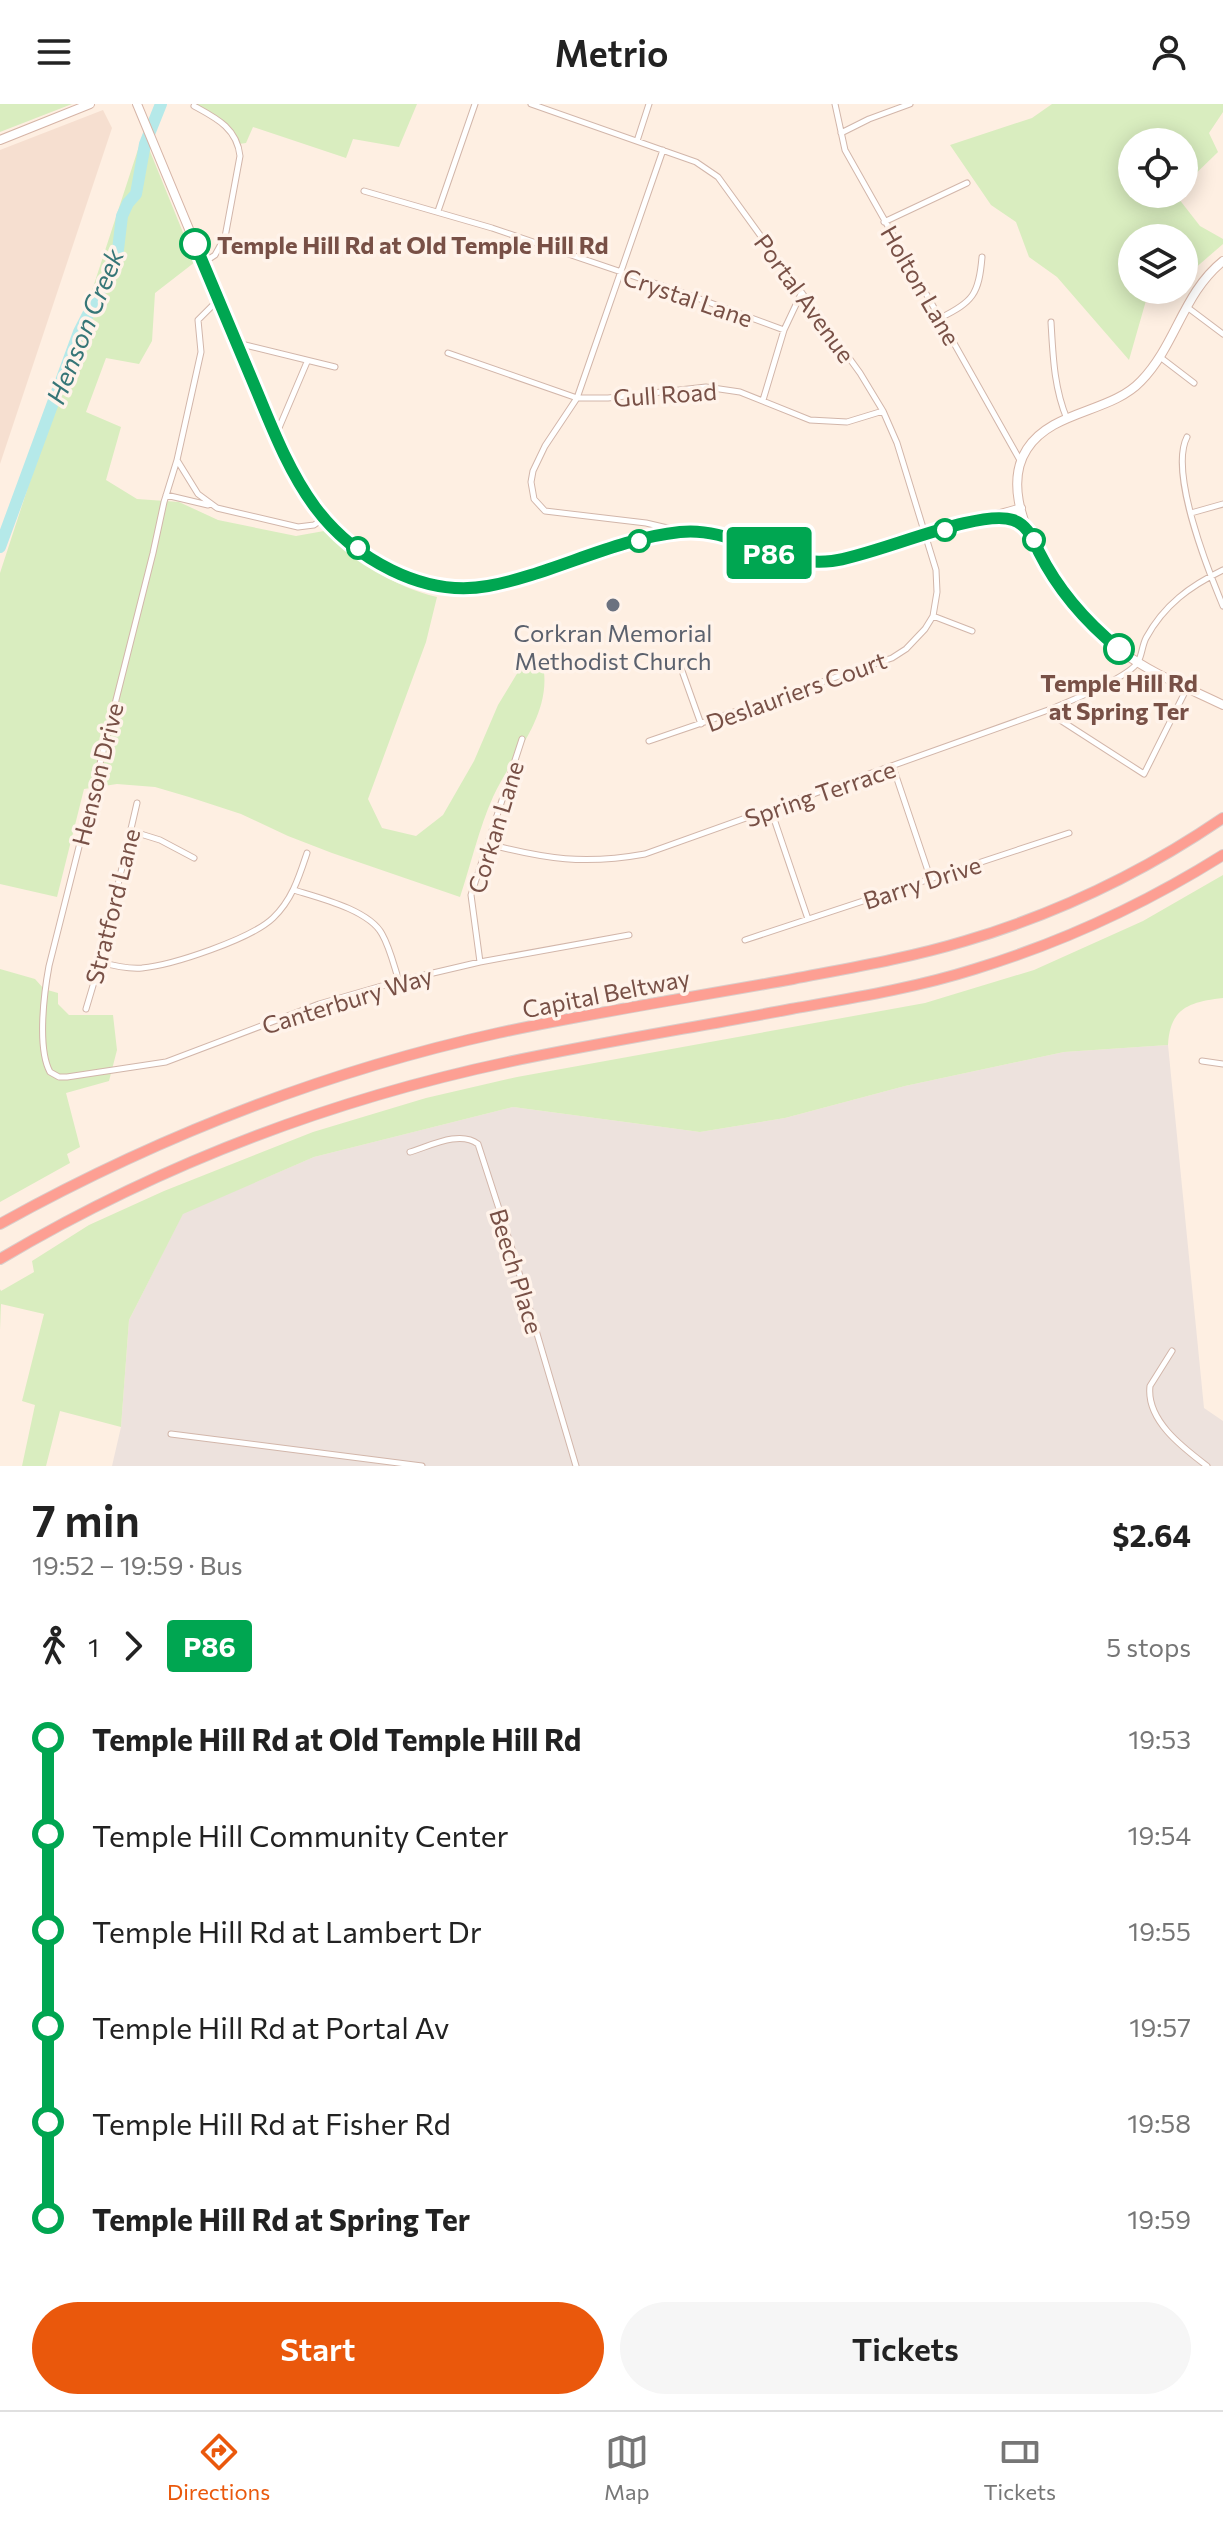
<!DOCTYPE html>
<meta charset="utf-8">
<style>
body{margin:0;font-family:Commissioner,sans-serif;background:#f6f6f6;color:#222;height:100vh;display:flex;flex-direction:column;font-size:30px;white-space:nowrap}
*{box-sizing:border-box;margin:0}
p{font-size:26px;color:#767676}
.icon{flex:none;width:44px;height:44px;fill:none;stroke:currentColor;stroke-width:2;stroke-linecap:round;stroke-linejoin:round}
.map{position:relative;height:1362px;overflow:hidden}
.drawer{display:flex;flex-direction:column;background:#fff;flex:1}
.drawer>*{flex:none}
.badge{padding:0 16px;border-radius:6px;font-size:28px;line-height:52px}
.buttons{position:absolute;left:1118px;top:24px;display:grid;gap:16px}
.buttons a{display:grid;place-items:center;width:80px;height:80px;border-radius:50%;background:#fff;box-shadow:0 4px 20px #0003;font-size:40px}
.map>.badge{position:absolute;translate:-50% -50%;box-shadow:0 0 0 4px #fff}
.legs{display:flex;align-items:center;gap:12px;height:88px;padding:0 32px;font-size:26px}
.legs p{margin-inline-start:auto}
.summary{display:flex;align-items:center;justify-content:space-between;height:136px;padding:0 32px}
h1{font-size:44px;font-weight:600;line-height:60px}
.cta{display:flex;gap:16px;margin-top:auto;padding:16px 32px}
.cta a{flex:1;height:92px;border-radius:48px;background:#ea580c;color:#fff;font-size:32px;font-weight:600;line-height:92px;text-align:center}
.cta a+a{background:#f6f6f6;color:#222}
ul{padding:0 32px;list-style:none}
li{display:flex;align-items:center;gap:28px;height:96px;font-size:30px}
li i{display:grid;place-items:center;width:12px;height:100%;margin:0 10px;background:currentColor}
li i::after{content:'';width:20px;height:20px;margin:-10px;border:6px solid;border-radius:50%;background:#fff}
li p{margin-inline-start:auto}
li:first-child i{background:linear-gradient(#0000 50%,currentColor 0)}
li:last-child i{background:linear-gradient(currentColor 50%,#0000 0)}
header{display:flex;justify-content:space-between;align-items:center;height:104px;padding:0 32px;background:#fff;font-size:36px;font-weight:600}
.dock{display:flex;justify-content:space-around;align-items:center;height:112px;border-top:2px solid #e0e0e0;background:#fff;font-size:22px;color:#767676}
.dock a{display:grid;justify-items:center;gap:4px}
.dock .selected{color:#ea580c}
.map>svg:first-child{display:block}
</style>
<header><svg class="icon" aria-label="menu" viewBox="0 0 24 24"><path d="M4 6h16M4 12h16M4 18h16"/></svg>Metrio<svg class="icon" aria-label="person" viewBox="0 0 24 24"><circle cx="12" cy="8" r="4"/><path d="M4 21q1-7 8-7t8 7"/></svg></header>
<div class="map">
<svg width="1223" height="1362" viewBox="0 0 1223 1362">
<rect width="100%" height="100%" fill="#feefe2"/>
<!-- residential -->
<path fill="#f6dfd0" d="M103 6 112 24 0 360V46Z"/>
<!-- industrial -->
<path fill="#ede2dd" d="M1168 941 1204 1304 1223 1317V1362H112L121 1323 129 1216 183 1109 314 1053 513 1003 700 1028 785 1014 905 982 1064 948Z"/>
<!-- green -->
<path fill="#d9edbf" d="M0 0H72L0 28Z
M195 0H417L399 43 353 35 346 54 253 23 246 39 239 40 222 16Z
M1052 0H1223V8L1209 29 1218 48 1184 81V38H1132V90H1175L1200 122 1223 135V140L1193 166 1184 169V134H1132V186H1149L1129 256 1057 173 1029 153 1016 118 991 101 950 41 1032 14Z
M143 30 195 158 155 189 152 237 139 260 106 254 86 308 121 323 106 376 137 395 179 398 218 416 296 432 324 427C356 457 394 483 437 493L426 538 368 695 382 724 416 732 443 711 474 657 498 601 524 558 544 568C549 615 511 653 493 693 479 724 471 760 460 793L332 749 288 732 241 710 189 693 155 683 117 680 84 685 57 793 0 780V469Z
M1223 771V894C1189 898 1170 904 1168 941L1064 948 905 982 785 1014 700 1028 513 1003 314 1053 183 1110 129 1216 121 1323 60 1307 46 1362H22L35 1301 22 1297 44 1210 1 1200 0 1226V1185L1 1187 34 1168 32 1157 89 1121 164 1087 313 1028 426 994 517 973 925 899 1034 866 1143 817Z
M0 865 35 875 44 885 58 889V900L69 911H113L117 946 109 977 66 989 80 1043 67 1050 70 1059 0 1098Z"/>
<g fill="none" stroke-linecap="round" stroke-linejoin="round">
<!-- river -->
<path stroke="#b5e9e9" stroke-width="12" d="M0 443 79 228 117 154 122 112 128 99 136 90 145 40 161 0"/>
<!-- street casing -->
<g stroke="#d2b6aa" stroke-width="7">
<path id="street" d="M531 0 696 58 718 73 860 269 883 307 897 339 936 466 937 488 933 512 925 525 906 545 892 554 649 637
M835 0 845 46 1021 358
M194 2C216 14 237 24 240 52L225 133 215 151 203 159
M841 29 869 15 910 0
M637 37 649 0
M663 46 577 294 545 342 533 367 531 378 534 395 545 407 646 419 676 426
M364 87 492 124 689 191 784 226
M438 107 475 0
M884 118 967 79
M218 196 198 216 201 248 177 356 198 390 217 404 298 423 314 421 324 414
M1187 203 1223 230
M940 214C973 198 979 190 982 153
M1051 218C1053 252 1054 284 1067 315
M237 239 335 263
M448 249 577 294H608L706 283 740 288 810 316 847 318 883 307
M1160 253 1194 279
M763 296 784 226 801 190
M276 331 307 258
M1187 333C1169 368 1208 466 1223 502
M177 356 164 398 153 449 49 862C44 889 37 944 50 968L59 973H67L166 958 319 900 399 877 480 858 629 831
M166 391 208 401
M1191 409 1223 400
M933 512 972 527
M681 564 701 620
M1051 605 1057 614 1144 670 1187 584
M893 663 931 776
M771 706 808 815
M131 727 160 736 194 754
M488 740C546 755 584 761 645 750L1051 605C1070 597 1128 574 1138 558 1142 551 1142 542 1146 534 1164 501 1190 482 1223 466
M294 786C320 794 369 806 382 830 390 844 394 862 399 877
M745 836 1069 729
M100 858C114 862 128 865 142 864 173 861 251 835 273 814 292 796 299 773 307 749
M480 858 471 791 522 635
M86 905 100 858 137 699
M1202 957 1223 960
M410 1048C430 1042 460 1026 478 1040L512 1145 576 1362
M1172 1247 1150 1282C1146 1316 1182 1343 1207 1362
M171 1330 422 1362"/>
</g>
<!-- secondary casing -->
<g stroke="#d6b5a7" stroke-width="10">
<path id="secondary" d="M137 0 275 332C288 357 300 383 317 406 355 456 423 493 487 482 552 471 613 434 680 428 725 424 760 454 803 457 843 460 883 443 921 432 954 422 988 414 1021 404
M0 36 90 0
M1223 157C1183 189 1176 241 1141 277 1111 309 1052 306 1027 345 988 405 1075 512 1121 547 1152 570 1188 584 1223 601
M997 414 1015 416 1027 427"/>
</g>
<!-- highway casing -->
<g stroke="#d9cecb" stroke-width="12">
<path id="highway" d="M0 1120C157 1033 322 968 498 929 595 908 694 893 793 875 850 864 909 854 965 837 1056 810 1144 768 1223 714
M0 1155C157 1062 330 996 508 958 602 938 697 923 791 905 853 894 915 884 975 865 1063 838 1145 800 1223 751"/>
</g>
<!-- street -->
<use href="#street" stroke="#fff" stroke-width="5"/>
<!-- secondary -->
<use href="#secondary" stroke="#fff" stroke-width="8"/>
<!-- highway -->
<use href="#highway" stroke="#fd9f93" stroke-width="10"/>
</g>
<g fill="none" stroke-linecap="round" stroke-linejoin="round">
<!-- line-1 casing -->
<g stroke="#fff" stroke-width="18">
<path id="line-1" d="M195 140C216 190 237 240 258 290 274 329 290 369 315 403 353 454 423 494 488 482 553 470 613 435 680 428 734 422 774 464 832 457 874 452 978 404 1013 416 1028 421 1033 436 1039 448 1058 486 1086 518 1119 545"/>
</g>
<!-- line-1 -->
<use href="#line-1" stroke="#00a651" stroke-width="12"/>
</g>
<!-- markers -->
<g fill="#fff" stroke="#00a651" stroke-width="4">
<circle cx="195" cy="140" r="14"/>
<circle cx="945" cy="426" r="10"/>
<circle cx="1034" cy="436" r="10"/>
<circle cx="639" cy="437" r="10"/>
<circle cx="358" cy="444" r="10"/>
<circle cx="1119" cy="545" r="14"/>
</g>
<circle fill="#6b7280" stroke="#fff3ea" stroke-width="3" cx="613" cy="501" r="8"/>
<g text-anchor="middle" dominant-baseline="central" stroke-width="7" stroke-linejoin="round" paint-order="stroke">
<!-- stop labels -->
<g font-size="24" font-weight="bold" fill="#785046" stroke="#fff3ea" text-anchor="start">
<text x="217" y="140">Temple Hill Rd at Old Temple Hill Rd</text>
<text x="1119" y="578" text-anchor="middle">Temple Hill Rd<tspan x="1119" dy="28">at Spring Ter</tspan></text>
</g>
<!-- street labels -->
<g font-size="24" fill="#785046" stroke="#fff3ea">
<text transform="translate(921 181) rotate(60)">Holton Lane</text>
<text transform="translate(688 193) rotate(19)">Crystal Lane</text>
<text transform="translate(805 194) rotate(54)">Portal Avenue</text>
<text transform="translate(665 290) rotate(-4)">Gull Road</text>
<text transform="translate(796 587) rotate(-20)">Deslauriers Court</text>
<text transform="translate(97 670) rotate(-76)">Henson Drive</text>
<text transform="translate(820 689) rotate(-19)">Spring Terrace</text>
<text transform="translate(495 723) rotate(-73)">Corkan Lane</text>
<text transform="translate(922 778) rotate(-18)">Barry Drive</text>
<text transform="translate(112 802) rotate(-76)">Stratford Lane</text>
<text transform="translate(606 889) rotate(-11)">Capital Beltway</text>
<text transform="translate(347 896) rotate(-17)">Canterbury Way</text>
<text transform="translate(517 1167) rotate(73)">Beech Place</text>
</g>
<!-- worship labels -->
<g font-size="24" fill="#5b616d" stroke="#fff3ea">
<text x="613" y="528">Corkran Memorial<tspan x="613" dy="28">Methodist Church</tspan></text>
</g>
<!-- water labels -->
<g font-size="26" font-style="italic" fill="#367677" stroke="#fff3ea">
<text transform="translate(84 222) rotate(-68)">Henson Creek</text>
</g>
</g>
</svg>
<div class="buttons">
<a><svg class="icon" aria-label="locate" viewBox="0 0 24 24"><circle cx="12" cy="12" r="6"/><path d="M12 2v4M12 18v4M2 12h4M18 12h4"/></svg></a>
<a><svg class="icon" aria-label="layers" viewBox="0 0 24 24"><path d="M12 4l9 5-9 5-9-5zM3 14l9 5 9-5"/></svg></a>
</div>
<b class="badge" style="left:769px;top:449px;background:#00a651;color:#fff">P86</b>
</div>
<section class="drawer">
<div class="summary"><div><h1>7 min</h1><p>19:52 – 19:59 · Bus</p></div><b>$2.64</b></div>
<div class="legs"><svg class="icon" aria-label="walk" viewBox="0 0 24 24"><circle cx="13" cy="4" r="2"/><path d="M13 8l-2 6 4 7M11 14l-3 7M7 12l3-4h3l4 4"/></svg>1<svg class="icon" aria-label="forward" viewBox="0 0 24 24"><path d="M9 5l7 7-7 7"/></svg><b class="badge" style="background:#00a651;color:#fff">P86</b><p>5 stops</p></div>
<ul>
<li><i style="color:#00a651"></i><b>Temple Hill Rd at Old Temple Hill Rd</b><p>19:53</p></li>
<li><i style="color:#00a651"></i><span>Temple Hill Community Center</span><p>19:54</p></li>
<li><i style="color:#00a651"></i><span>Temple Hill Rd at Lambert Dr</span><p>19:55</p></li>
<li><i style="color:#00a651"></i><span>Temple Hill Rd at Portal Av</span><p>19:57</p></li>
<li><i style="color:#00a651"></i><span>Temple Hill Rd at Fisher Rd</span><p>19:58</p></li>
<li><i style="color:#00a651"></i><b>Temple Hill Rd at Spring Ter</b><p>19:59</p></li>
</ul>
<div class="cta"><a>Start</a><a>Tickets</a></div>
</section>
<nav class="dock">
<a class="selected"><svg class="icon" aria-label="directions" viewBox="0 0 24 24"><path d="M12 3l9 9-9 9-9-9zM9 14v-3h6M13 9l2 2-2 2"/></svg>Directions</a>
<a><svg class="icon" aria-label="map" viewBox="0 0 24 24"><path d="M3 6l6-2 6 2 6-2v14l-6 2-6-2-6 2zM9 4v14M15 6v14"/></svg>Map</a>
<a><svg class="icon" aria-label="tickets" viewBox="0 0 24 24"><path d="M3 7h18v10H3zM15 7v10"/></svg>Tickets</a>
</nav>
